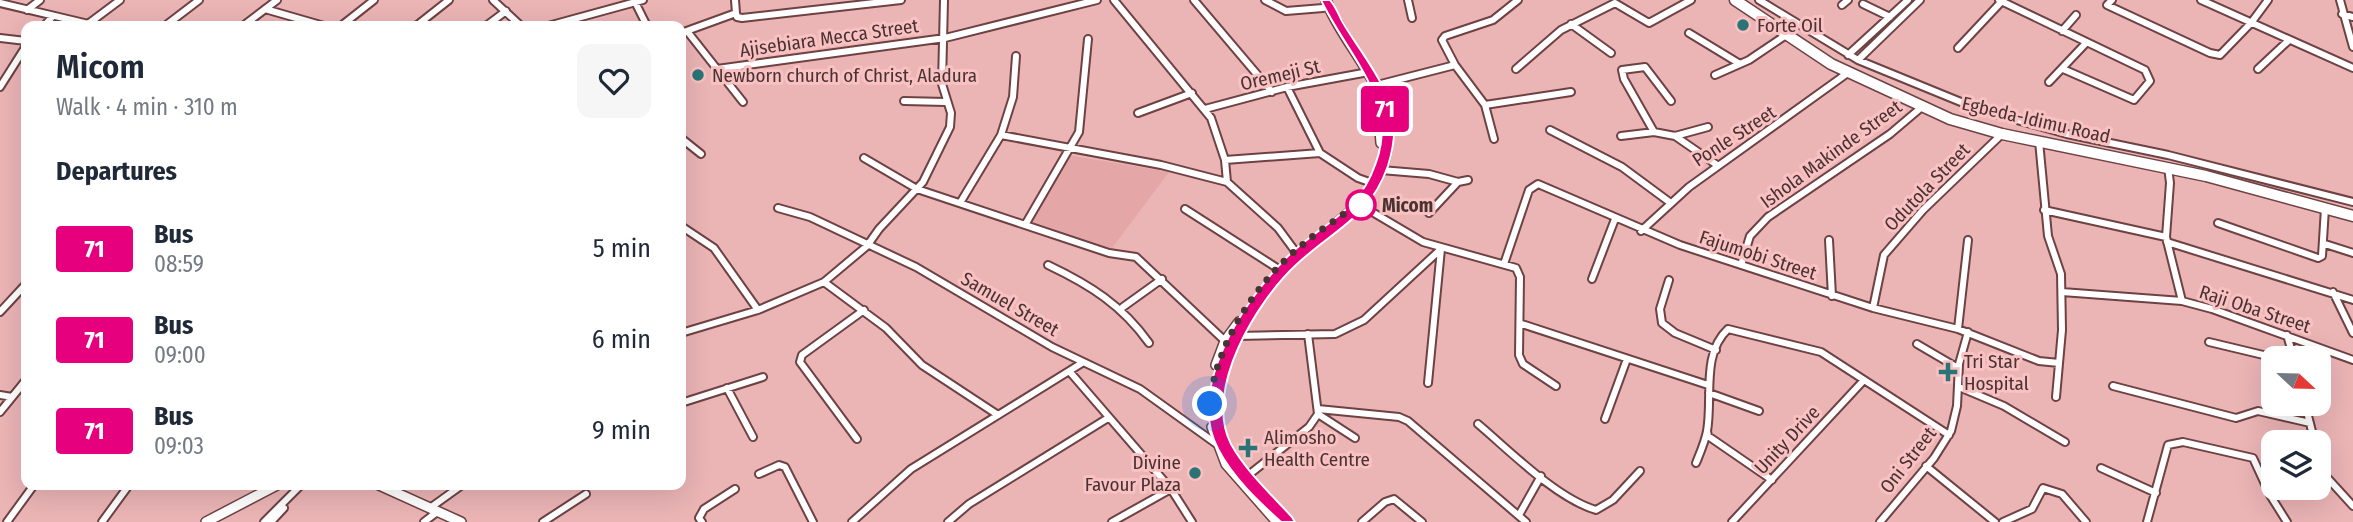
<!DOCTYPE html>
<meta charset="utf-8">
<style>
body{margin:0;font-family:"Fira Sans Condensed",sans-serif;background:#f6f6f7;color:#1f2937;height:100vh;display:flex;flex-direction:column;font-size:26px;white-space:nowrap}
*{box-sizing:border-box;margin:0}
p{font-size:23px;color:#747a83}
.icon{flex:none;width:38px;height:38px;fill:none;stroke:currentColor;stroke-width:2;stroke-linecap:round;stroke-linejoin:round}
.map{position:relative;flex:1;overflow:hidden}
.drawer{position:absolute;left:21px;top:21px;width:665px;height:469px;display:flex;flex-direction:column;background:#fff;border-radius:14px;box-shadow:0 7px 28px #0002}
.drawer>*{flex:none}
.badge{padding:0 14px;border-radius:5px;font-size:24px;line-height:46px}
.needle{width:46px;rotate:112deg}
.buttons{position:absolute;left:2261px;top:346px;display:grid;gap:14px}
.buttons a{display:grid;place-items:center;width:70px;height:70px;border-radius:14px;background:#fff;box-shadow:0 7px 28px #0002;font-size:35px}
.you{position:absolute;width:35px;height:35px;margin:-18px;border:5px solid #fff;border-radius:50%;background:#1a73e8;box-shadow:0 0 0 10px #1a73e833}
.map>.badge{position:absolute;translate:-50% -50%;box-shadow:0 0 0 4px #fff}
h2{padding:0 35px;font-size:26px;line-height:63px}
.round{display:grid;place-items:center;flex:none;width:74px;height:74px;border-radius:14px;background:#f6f6f7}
.overview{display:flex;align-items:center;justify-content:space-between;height:119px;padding:0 35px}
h1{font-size:33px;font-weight:600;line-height:52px}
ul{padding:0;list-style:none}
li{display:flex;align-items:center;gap:21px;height:91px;padding:0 35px}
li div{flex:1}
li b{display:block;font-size:26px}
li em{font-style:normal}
li .badge{min-width:77px;font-weight:700;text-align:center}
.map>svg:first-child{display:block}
</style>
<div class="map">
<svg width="2353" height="522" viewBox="0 0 2353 522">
<rect width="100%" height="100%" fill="#ebb4b5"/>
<!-- built -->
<path fill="#e5a6a7" d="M1067 155 1169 172 1112 248 1027 224Z"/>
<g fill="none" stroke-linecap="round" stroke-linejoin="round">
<!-- street casing -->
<g stroke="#6e4142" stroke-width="10">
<path id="street" d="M493 0 521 26
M735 0 736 13
M1114 0 1211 118 1225 160 1227 182
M1194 0 1272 92
M1265 0 1286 11 1323 8
M1408 0 1412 18
M1759 0 1858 60 1978 109 2067 134 2168 155 2353 202
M1999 0 2145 70 2150 81 2134 100 2063 69
M2112 0 2107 5 2210 53 2220 55 2251 23 2268 0
M2201 0 2353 68
M2340 0 2353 47
M635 2 647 26
M0 3 97 26
M1863 4 1890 17
M1842 5 1848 0
M265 9 324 26
M27 10 40 0
M736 13 737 17 742 18 901 0
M2342 14 2353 17
M88 24 120 0
M1571 24 1611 53
M44 26 53 16
M165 26 199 0
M243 26 277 0
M341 26 374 0
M416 26 449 0
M486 26 506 11
M548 26 643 0
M687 31 743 102
M2062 31 2076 15
M681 33 736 13
M1689 33 1740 64
M0 38 26 41
M1958 48 2003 0
M1848 55 1908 0
M1858 60 1920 0
M717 69 945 38 1097 0
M1516 69 1561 30 1615 3 1649 23 1691 0
M2258 69 2288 41
M1715 75 1749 60 1786 35
M2049 82 2086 43
M1377 85 1455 65
M0 87 26 46
M1287 87 1320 153
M904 101 946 102
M1485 105 1571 92
M1205 109 1287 87 1363 73
M1138 113 1192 93
M1550 130 1622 167 1668 201
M1654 132 1624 79 1622 70 1645 67 1671 101
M1001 135 1161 165 1227 182 1278 228 1295 251
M1621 136 1654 132 1675 136 1708 127
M1675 136 1717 165
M681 138 701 154
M1494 139 1485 105 1455 65 1442 40 1445 36 1493 20 1518 0
M2039 141 2048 236 2061 274 2062 330 2056 397
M864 158 917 189 1109 253 1136 257 1225 341
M1225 160 1320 153 1358 178 1375 184
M2168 167 2170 183 2166 237 2182 301
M1381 170 1429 174 1458 182
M960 203 1001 135 1013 97 1016 56
M1357 203 1423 242 1516 268 1520 277 1519 355 1523 364 1556 386
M778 208 810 217 916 267 1052 347 1140 389 1218 445
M1185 209 1277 268
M2044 210 2166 237
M1429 213 1458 182 1468 180
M2218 223 2318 258 2322 256 2325 208
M1025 225 1079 132 1088 39
M681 226 714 248 758 310
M1641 231 1689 187 1849 72
M1829 240 1832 296
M2167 242 2353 300
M2325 244 2353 253
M1504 264 1529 190 1538 184 1680 245 1873 308 1958 329 2039 361 2059 363
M1048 265C1090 285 1122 305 1149 343
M1741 265 1750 236 1768 217 1890 134 1923 106
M1592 279 1615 219
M1669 280 1660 309 1662 323 1675 333 1716 350
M824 282 886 328 922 365 998 415
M2062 292 2182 301 2212 309 2353 360
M2333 292 2353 333
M1123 307 1162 279
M1873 308 1884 255 1923 210 2002 134
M0 312 26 284
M1522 324 1708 385
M1958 329 1968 240
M681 333 758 310 824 282 867 246 879 229 923 182 950 127 951 113 942 84 944 0
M2287 335 2294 359
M1237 336 1335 334 1364 320 1441 249
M2209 342 2280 359
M1917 344 1958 368
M1070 372 1171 489 1192 522
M1428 383 1441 249
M2113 386 2236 418 2258 411 2310 423
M1959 387 2004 406 2065 442
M727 388 753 437
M1709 393 1759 411
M0 395 12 397
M681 403 763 377
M2305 404 2315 443
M1318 409 1399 417 1408 421 1526 522
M0 412 26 380
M1318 414 1355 438
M1605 419 1627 359
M1478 424C1510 451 1556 498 1596 510L1613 500 1640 471
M1707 431 1708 436 1772 480
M857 439 800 362 802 355 864 310
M2319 456 2323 473 2353 506
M1696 463C1700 453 1705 442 1707 431 1713 398 1701 354 1728 329L1821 352 1949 435
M1926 466 1995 522
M2101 468 2156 493
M759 474 779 465 785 467 813 522
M1246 477 1309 427 1318 414 1308 334
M430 508 462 485
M1519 515 1541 476
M7 522 34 485
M102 522 129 485
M264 522 301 485
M271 522 284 508
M424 522 437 512
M543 522 586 494
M702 522 699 518 704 509 735 489
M852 522 911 469 1082 363
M948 522 969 504 1108 418
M1112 522 1171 489
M1362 522 1385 502 1394 499 1422 522
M1732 522 1864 380
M1880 522 1934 458 1951 431 1957 406 1959 364 1968 332
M2003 522 2032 509 2043 488 2062 494 2086 522
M2147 522 2168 445 2183 442 2253 458 2270 495 2287 522"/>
</g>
<!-- secondary casing -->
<g stroke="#6e4142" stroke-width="12">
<path id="secondary" d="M1378 105 1381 143
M1216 365 1225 341 1239 322
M1212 427 1226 464 1277 522
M379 485 461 522
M206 522 277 485
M1287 522C1265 498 1235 475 1223 444 1196 371 1256 291 1309 246 1346 215 1385 192 1388 139 1391 85 1344 47 1326 0"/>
</g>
<!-- primary casing -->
<g stroke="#6e4142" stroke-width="13">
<path id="primary" d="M1735 0 1831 64 1950 119 2002 134 2206 176 2353 216"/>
</g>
<!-- street -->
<use href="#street" stroke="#fff" stroke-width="6"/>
<!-- secondary -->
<use href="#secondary" stroke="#fff" stroke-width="9"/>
<!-- primary -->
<use href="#primary" stroke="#fff" stroke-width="10"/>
</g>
<!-- line -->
<path fill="#e6007e" stroke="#fff" stroke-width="2" d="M1321 0H1330C1335 5 1338 13 1342 21 1361 54 1390 85 1394 124 1395 138 1392 153 1388 166 1370 218 1333 230 1296 265 1257 301 1203 390 1231 444 1246 471 1271 494 1292 517L1295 522H1281C1259 502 1233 478 1218 449 1186 388 1243 302 1285 259 1319 224 1358 215 1375 165 1380 153 1383 136 1381 123 1376 77 1340 41 1321 0Z"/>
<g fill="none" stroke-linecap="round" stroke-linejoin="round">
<!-- walk -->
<path stroke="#483232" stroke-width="7" stroke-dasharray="0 12.6" d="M1210 404C1215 344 1258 279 1306 242 1322 228 1341 218 1357 203L1361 205"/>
</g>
<!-- markers -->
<g fill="#2a7477" stroke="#f9c1c1" stroke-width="2.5">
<circle cx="1743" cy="25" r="7"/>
<circle cx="698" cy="75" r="7"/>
<path d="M1944.5 361.5h7v7h7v7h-7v7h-7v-7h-7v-7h7z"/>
<path d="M1244.5 437.5h7v7h7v7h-7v7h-7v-7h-7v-7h7z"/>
<circle cx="1195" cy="473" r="7"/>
</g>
<circle fill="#fff" stroke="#e6007e" stroke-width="3.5" cx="1361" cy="205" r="14"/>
<g text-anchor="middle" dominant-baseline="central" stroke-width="6" stroke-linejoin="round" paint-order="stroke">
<!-- poi labels -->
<g font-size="19" fill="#483232" stroke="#f9c1c1" text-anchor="start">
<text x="1757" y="25">Forte Oil</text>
<text x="712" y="75">Newborn church of Christ, Aladura</text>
<text x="1964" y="361">Tri Star<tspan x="1964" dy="22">Hospital</tspan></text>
<text x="1264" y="437">Alimosho<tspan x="1264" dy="22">Health Centre</tspan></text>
<text x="1181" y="462" text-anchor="end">Divine<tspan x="1181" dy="22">Favour Plaza</tspan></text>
</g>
<!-- street labels -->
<g font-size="19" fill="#483232" stroke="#f9c1c1">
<text transform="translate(829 38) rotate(-8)">Ajisebiara Mecca Street</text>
<text transform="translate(1280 75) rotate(-13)">Oremeji St</text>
<text transform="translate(2036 120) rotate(13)">Egbeda-Idimu Road</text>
<text transform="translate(1734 136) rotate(-33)">Ponle Street</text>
<text transform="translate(1831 154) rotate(-36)">Ishola Makinde Street</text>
<text transform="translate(1927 187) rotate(-46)">Odutola Street</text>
<text transform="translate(1758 255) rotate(18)">Fajumobi Street</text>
<text transform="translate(1010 304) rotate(30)">Samuel Street</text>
<text transform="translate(2255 309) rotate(18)">Raji Oba Street</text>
<text transform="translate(1787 440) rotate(-47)">Unity Drive</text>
<text transform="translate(1908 460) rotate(-52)">Oni Street</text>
</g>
<!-- stop labels -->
<g font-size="19" font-weight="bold" fill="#483232" stroke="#f9c1c1" text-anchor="start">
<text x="1382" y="205">Micom</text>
</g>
</g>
</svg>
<div class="buttons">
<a><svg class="needle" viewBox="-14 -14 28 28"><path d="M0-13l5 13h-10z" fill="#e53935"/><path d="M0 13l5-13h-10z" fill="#747a83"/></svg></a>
<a><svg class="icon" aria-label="layers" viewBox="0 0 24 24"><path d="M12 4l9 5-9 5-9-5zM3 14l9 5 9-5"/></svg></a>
</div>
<div class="you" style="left:1210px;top:404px"></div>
<b class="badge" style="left:1385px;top:109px;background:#e6007e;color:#fff">71</b>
<section class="drawer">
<div class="overview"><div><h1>Micom</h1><p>Walk · 4 min · 310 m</p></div><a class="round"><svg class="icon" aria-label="heart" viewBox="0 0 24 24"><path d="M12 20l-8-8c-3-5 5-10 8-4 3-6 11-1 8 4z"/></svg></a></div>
<h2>Departures</h2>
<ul>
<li><span class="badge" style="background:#e6007e;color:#fff">71</span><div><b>Bus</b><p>08:59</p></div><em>5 min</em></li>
<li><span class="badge" style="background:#e6007e;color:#fff">71</span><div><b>Bus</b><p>09:00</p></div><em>6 min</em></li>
<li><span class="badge" style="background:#e6007e;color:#fff">71</span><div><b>Bus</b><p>09:03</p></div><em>9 min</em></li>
</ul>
</section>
</div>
